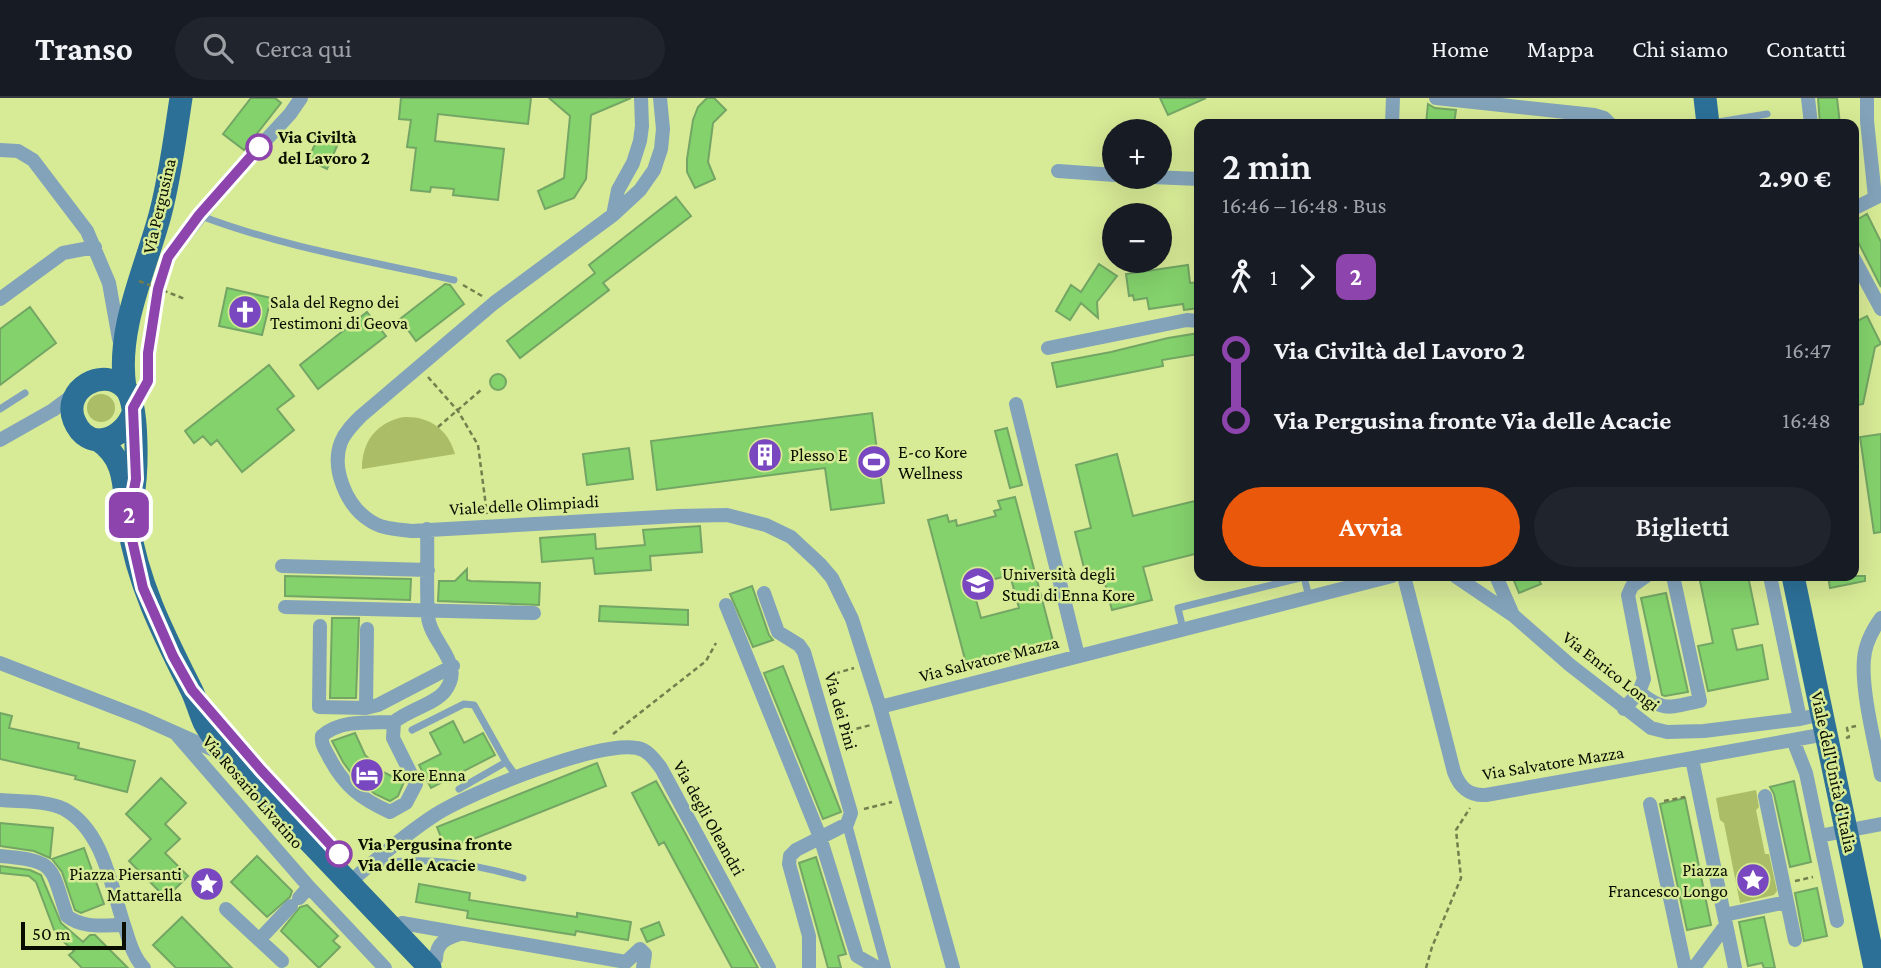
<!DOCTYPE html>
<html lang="it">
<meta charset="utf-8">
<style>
body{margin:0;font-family:"Crimson Pro",serif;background:#20242c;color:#f1f3f6;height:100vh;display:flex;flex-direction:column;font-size:26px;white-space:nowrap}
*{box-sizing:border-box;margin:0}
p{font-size:23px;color:#9ea1a6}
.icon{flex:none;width:38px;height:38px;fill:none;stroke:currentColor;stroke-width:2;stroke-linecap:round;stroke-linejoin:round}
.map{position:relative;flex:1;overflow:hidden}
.sheet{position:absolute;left:1194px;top:21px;width:665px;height:462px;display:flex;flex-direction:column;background:#171b24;border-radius:14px;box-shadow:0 7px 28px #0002}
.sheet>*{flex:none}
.badge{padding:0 14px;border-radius:10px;font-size:24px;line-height:46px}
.fabs{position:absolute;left:1102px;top:21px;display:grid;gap:14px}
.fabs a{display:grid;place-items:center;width:70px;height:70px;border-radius:50%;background:#171b24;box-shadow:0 7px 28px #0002;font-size:35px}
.scale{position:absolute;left:21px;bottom:18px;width:105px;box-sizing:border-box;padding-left:7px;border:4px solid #0a0e00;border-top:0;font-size:19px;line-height:24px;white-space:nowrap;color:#0a0e00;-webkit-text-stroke:5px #d7ea95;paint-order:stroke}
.map>.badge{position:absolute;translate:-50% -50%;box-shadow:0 0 0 4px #fff}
.legs{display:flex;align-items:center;gap:10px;height:77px;padding:0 28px;font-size:23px}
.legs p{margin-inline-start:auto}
.overview{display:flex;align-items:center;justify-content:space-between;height:119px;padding:0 28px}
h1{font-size:38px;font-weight:600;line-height:52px}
.cta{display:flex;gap:14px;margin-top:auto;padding:14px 28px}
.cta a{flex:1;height:80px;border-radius:42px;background:#ea580c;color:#fff;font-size:28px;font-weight:600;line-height:80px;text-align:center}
.cta a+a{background:#20242c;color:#f1f3f6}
ul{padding:0 28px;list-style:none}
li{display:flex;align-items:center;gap:24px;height:70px;font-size:26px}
li i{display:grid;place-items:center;width:10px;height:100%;margin:0 9px;background:currentColor}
li i::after{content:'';width:18px;height:18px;margin:-9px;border:5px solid;border-radius:50%;background:#171b24}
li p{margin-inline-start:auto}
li:first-child i{background:linear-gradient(#0000 50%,currentColor 0)}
li:last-child i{background:linear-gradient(currentColor 50%,#0000 0)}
header{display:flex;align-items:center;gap:42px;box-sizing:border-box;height:98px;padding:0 35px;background:#171b24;border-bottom:2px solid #363941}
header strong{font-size:33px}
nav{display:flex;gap:38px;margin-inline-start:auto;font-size:24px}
.search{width:490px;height:63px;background:#20242c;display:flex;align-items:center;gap:18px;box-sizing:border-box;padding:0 24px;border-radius:38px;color:#9ea1a6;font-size:26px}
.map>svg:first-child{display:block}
</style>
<header>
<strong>Transo</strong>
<div class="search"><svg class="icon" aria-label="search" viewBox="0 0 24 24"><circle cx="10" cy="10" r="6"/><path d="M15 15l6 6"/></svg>Cerca qui</div>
<nav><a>Home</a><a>Mappa</a><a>Chi siamo</a><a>Contatti</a></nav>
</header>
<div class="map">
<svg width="1881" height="870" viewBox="0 0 1881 870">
<rect width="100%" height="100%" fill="#d7ea95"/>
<!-- green -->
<path fill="#abbd67" d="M87 310a14 14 0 1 1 28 0a14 14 0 1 1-28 0Z
M404 319C429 318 448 331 455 356L362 371C362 343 377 324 404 319Z
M1756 692 1759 709 1756 712 1765 756H1769L1777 793 1774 797 1740 805 1724 725 1720 722 1716 700Z"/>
<!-- building -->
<path fill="#84d26c" stroke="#73a664" stroke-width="2" fill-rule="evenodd" d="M251 0H275L281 5 244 52 223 36Z
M401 0H531L528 26 438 16 435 43 504 51 498 102 453 97 454 91 431 89 430 94 411 92 416 50 407 49 411 22 399 21Z
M549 0H631L591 17 586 81 574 100 545 111 538 93 564 80 570 18Z
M707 0H714L726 12 713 25 708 64 715 81 695 90 687 74V61L693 22 698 9Z
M1160 0H1206L1168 17Z
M1818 0H1837L1840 26H1820Z
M1428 6 1435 10 1456 12 1454 26H1426Z
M318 39 337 48 327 71 308 62Z
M676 99 691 118 603 185 609 192 520 260 507 243 595 175 589 167Z
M1867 116 1881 144V189L1853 134V124Z
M1099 166 1117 178 1097 204 1098 220 1081 205 1070 222 1056 213 1071 187 1081 194Z
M1188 167 1190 185 1199 184V210L1184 212 1183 206 1149 211 1147 200 1134 202 1133 197 1129 198 1126 176Z
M445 186 450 187 464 206 416 243 400 221Z
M227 190 271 200 262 237 219 228Z
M30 209 56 245 0 287V231Z
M367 214 386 238 318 291 300 267Z
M1867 218 1881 246 1875 249 1863 306 1853 308V275L1857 254 1853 247V225Z
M1199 235V256L1162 262 1163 268 1057 289 1052 265 1111 254 1168 240Z
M269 267 294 298 277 311 294 332 242 374 217 342 211 347 203 338 194 345 185 333Z
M490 284a8 8 0 1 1 16 0a8 8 0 1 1-16 0Z
M872 315 884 405 831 412 825 370 657 392 651 343Z
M1007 330 1022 387 1010 390 995 333Z
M1881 336V434L1874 435 1860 339Z
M629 350 633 381 587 387 583 356Z
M1117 356 1133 418 1199 402V455L1143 469 1152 502 1112 512 1103 478 1087 482 1075 434 1091 430 1076 367Z
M1015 399 1053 543 966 565 928 422 947 417 949 424 956 422 957 428 996 418 994 413 1001 411 998 403ZM1010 477 1019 510 981 520 972 487Z
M700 428 702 454 650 458 651 472 595 476 593 460 542 464 540 440 595 436 596 451 645 447 643 432Z
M467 471V482L471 483 540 485 539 507 438 503 439 483H455Z
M285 478 411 481 410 502 285 498Z
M1512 478H1537L1541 486 1519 495Z
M1699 478H1748L1758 526 1732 531 1737 552 1762 547 1768 581 1708 593 1698 548 1713 545Z
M1828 478H1865V483L1830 490Z
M752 488 769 537 773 542 753 549 730 496Z
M1666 495 1688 594 1665 598 1662 597 1641 500Z
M600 508 688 512V527L599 523Z
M332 520H359L356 600H330Z
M783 568 841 714 823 721 764 575Z
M0 615 12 618 9 630 79 645 78 650 135 663 127 694 75 681 76 678 0 661Z
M453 623 464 645 483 635 495 657 431 690 419 667 441 656 430 635Z
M355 635 365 657 383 674 404 684 398 698 390 703 375 696 354 679 343 664 332 643Z
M597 665 606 688 446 752 437 729Z
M161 680 186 705 165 726 180 741 165 755 188 778 166 800 129 763 151 741 126 716Z
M656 683 684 733 758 870H732L664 744 659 747 632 695Z
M1794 683 1811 764 1790 769 1774 696 1770 689Z
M1685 700 1711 827 1687 832 1660 706Z
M0 725 53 730 50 760 34 753 0 748Z
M84 750 104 806 81 815 75 812 62 774 52 761Z
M257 758 292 793 290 799 267 819 231 784Z
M816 759 846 856 838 858 841 870H828L799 765Z
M0 768 30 772 41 777 61 825 83 844 90 837H95L128 870H82L69 857 74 853 56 837 36 784 29 778 0 775Z
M419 786 470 795 469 802 577 819V815L631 824 628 842 576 833 575 837 467 820 468 813 416 804Z
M1817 790 1827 838 1804 843 1795 795Z
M307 807 338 838 333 843 340 849 319 870 281 833 300 809Z
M182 819 232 870H176L153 847Z
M1764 819 1775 870H1764L1762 865 1748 868 1739 824Z
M659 824 664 837 647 844 641 831Z"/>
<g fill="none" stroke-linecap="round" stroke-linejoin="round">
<!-- path -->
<path stroke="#737f4c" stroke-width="2.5" stroke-dasharray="5 3.5" stroke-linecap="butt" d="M463 187 482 198
M428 279 458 313 478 347 487 416
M438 329 481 292
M827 578 854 570
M840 635 871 627
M613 636 706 563 716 545
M1846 640 1849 639 1847 630 1856 628
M1664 703 1685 699
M864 711 892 704
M1795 783 1813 779
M1426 870 1432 849 1461 780 1456 732 1470 710"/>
<!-- service -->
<path stroke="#83a3ba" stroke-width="7" d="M1712 25 1767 16
M201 118C283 149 369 163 454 182
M0 311 25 295
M1183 531 1178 510 1304 479 1309 499
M412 632 464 606 474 607 506 664 517 679
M459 691 506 664
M374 766C429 758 470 765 523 780"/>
<!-- pedestrian -->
<path stroke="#83a3ba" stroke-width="10" d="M847 726 886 870"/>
<!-- minor -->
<path stroke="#83a3ba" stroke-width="14" d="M660 0 663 31 661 51 654 72 640 92 613 117 494 205 361 318C353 326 345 334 341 344 331 370 346 407 369 422 381 431 397 431 411 433L678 418 727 417 766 427 791 439 820 466 832 480 852 521 880 609 953 870
M1436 0 1594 17 1604 20 1610 26
M1808 0 1811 26
M1867 0V23L1875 99
M1392 26 1393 0
M0 52 18 53 33 62 87 133 109 185 119 241
M1058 73 1115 77
M1152 79 1199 81
M1853 111 1881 97
M613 117 618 92 633 65 640 43 642 28 641 0
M1853 159 1881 211
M0 201 63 155 95 149
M1048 250 1187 222 1199 223
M1016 306 1078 558
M133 310 148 283V255L158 191 168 159 228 83 290 16 301 0
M0 342 53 312 76 295
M282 468 428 472
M1404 478 1454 674C1460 690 1469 698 1486 697L1826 636
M1455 478 1514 518 1570 567 1651 630 1667 634 1704 633 1800 621 1822 616
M1496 478 1513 517
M1770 478 1800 621
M764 495 778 534 799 547 804 554 851 715 847 726 796 752 790 758 789 766 809 838V870
M726 507 820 739 857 858 878 870
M285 509 534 515
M1881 520C1873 531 1865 547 1864 561 1861 592 1875 646 1881 677
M320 528 319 609 366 610 378 607 453 568
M0 565 142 620 225 657
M1639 594C1665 615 1669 609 1700 603L1673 478
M880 609 1392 478
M366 610 367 531
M1624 611 1639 594 1644 581 1628 497 1632 488 1646 478
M394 624C371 625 341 621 322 638 321 647 325 651 329 659 344 688 361 701 390 714L406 705 416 686 393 640 394 624C408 612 435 606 445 593 466 565 431 546 428 519 426 490 428 460 427 431
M177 637 309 789 385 870
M1793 642 1806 675 1837 823
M1692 661 1735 870
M1765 698 1795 842
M0 702C19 704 46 702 64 711 103 732 111 788 124 827 129 842 133 859 144 870
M1650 706 1685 870
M1819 738 1881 726
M0 758C57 763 50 767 67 818 83 831 105 827 124 827
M358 777C383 756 407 735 435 717 469 695 599 642 637 650 648 652 654 661 661 670L769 870
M299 800 309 789
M226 811 282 863
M1724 817 1787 804
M402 825 626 864 640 851 645 856 643 870
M259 842 291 808
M436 861C436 845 446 840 460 836
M1694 870 1726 827"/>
<!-- primary -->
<path stroke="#2c7098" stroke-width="23" d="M1705 0 1708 26
M125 290C116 231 145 173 160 117 170 80 175 39 181 0
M133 315C123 343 87 355 74 322 62 291 104 267 126 291 139 306 137 377 133 396
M98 342C128 362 123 391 128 424 138 486 162 533 190 589 196 600 199 613 204 624 210 636 221 648 229 659L430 870
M1793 478 1875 870"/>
<!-- path-bridge -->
<path stroke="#737f4c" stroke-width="2.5" stroke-dasharray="5 3.5" stroke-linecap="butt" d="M139 183 185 201"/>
</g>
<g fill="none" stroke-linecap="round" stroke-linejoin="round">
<!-- line-1 casing -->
<g stroke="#fff" stroke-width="16">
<path id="line-1" d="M259 49 199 117 168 159 158 191 148 255V283L133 310 136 381 128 424 143 490 173 558 192 592 261 672 339 756"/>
</g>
<!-- line-1 -->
<use href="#line-1" stroke="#8e44ad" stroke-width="10"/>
</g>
<!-- icons -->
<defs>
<g id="church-disc" transform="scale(1.75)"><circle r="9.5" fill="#7948c0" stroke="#d7ea95"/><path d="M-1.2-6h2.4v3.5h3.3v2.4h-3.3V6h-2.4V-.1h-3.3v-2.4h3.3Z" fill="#fff"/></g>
<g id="building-disc" transform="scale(1.75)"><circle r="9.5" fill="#7948c0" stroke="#d7ea95"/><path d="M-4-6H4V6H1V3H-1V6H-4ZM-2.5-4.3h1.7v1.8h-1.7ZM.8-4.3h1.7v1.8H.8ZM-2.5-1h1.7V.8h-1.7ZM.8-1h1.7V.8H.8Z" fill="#fff"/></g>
<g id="stadium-disc" transform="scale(1.75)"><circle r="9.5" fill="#7948c0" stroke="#d7ea95"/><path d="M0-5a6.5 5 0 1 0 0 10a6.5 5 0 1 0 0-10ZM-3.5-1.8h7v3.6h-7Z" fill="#fff"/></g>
<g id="university-disc" transform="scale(1.75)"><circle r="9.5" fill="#7948c0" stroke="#d7ea95"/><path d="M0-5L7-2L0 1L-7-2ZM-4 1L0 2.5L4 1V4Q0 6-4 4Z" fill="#fff"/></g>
<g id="hotel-disc" transform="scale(1.75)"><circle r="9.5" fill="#7948c0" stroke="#d7ea95"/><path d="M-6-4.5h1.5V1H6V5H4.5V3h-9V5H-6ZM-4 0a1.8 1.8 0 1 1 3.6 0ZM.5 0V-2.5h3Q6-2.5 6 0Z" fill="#fff"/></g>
<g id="sight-disc" transform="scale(1.75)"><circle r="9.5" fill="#7948c0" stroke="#d7ea95"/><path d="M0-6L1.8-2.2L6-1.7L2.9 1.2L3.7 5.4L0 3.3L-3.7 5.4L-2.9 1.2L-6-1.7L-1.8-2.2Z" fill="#fff"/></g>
</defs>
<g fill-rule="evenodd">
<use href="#church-disc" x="245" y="214"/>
<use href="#building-disc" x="765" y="357"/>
<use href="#stadium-disc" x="874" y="364"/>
<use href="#university-disc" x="978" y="486"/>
<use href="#hotel-disc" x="367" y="677"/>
<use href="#sight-disc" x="1753" y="782"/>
<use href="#sight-disc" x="207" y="786"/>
</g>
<!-- markers -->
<g fill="#fff" stroke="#8e44ad" stroke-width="3.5">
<circle cx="259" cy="49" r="12"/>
<circle cx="339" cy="756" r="12"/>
</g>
<g text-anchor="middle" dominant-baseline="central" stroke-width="5" stroke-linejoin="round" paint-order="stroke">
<!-- stop labels -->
<g font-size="18" font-weight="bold" fill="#0a0e00" stroke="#d7ea95" text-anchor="start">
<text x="278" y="39">Via Civiltà<tspan x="278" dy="21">del Lavoro 2</tspan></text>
<text x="358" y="746">Via Pergusina fronte<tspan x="358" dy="21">Via delle Acacie</tspan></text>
</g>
<!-- street labels -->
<g font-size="18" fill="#0a0e00" stroke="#d7ea95">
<text transform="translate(159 108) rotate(-77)">Via Pergusina</text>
<text transform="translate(524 407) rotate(-3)">Viale delle Olimpiadi</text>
<text transform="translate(989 561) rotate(-14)">Via Salvatore Mazza</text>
<text transform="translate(1611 573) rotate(38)">Via Enrico Longi</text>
<text transform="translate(841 613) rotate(74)">Via dei Pini</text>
<text transform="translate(1553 665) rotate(-9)">Via Salvatore Mazza</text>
<text transform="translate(1834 674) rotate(78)">Viale dell'Unità d'Italia</text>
<text transform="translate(253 694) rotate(49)">Via Rosario Livatino</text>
<text transform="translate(709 720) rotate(61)">Via degli Oleandri</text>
</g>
<!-- poi labels -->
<g font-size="18" fill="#0a0e00" stroke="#d7ea95" text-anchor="start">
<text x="270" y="204">Sala del Regno dei<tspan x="270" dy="21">Testimoni di Geova</tspan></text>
<text x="898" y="354">E-co Kore<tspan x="898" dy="21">Wellness</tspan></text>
<text x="790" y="357">Plesso E</text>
<text x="1002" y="476">Università degli<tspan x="1002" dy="21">Studi di Enna Kore</tspan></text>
<text x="392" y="677">Kore Enna</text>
<text x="1728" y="772" text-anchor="end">Piazza<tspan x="1728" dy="21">Francesco Longo</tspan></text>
<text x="182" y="776" text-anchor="end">Piazza Piersanti<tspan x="182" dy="21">Mattarella</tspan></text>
</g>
</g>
</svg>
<div class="fabs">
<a>+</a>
<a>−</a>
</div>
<div class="scale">50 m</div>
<b class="badge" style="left:129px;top:417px;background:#8e44ad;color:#fff">2</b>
<section class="sheet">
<div class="overview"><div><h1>2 min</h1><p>16:46 – 16:48 · Bus</p></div><b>2.90 €</b></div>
<div class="legs"><svg class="icon" aria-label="walk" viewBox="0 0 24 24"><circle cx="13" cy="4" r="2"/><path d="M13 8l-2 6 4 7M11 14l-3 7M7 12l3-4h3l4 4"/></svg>1<svg class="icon" aria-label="forward" viewBox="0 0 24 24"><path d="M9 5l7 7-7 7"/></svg><b class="badge" style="background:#8e44ad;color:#fff">2</b></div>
<ul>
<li><i style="color:#8e44ad"></i><b>Via Civiltà del Lavoro 2</b><p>16:47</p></li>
<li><i style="color:#8e44ad"></i><b>Via Pergusina fronte Via delle Acacie</b><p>16:48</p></li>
</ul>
<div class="cta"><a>Avvia</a><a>Biglietti</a></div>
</section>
</div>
